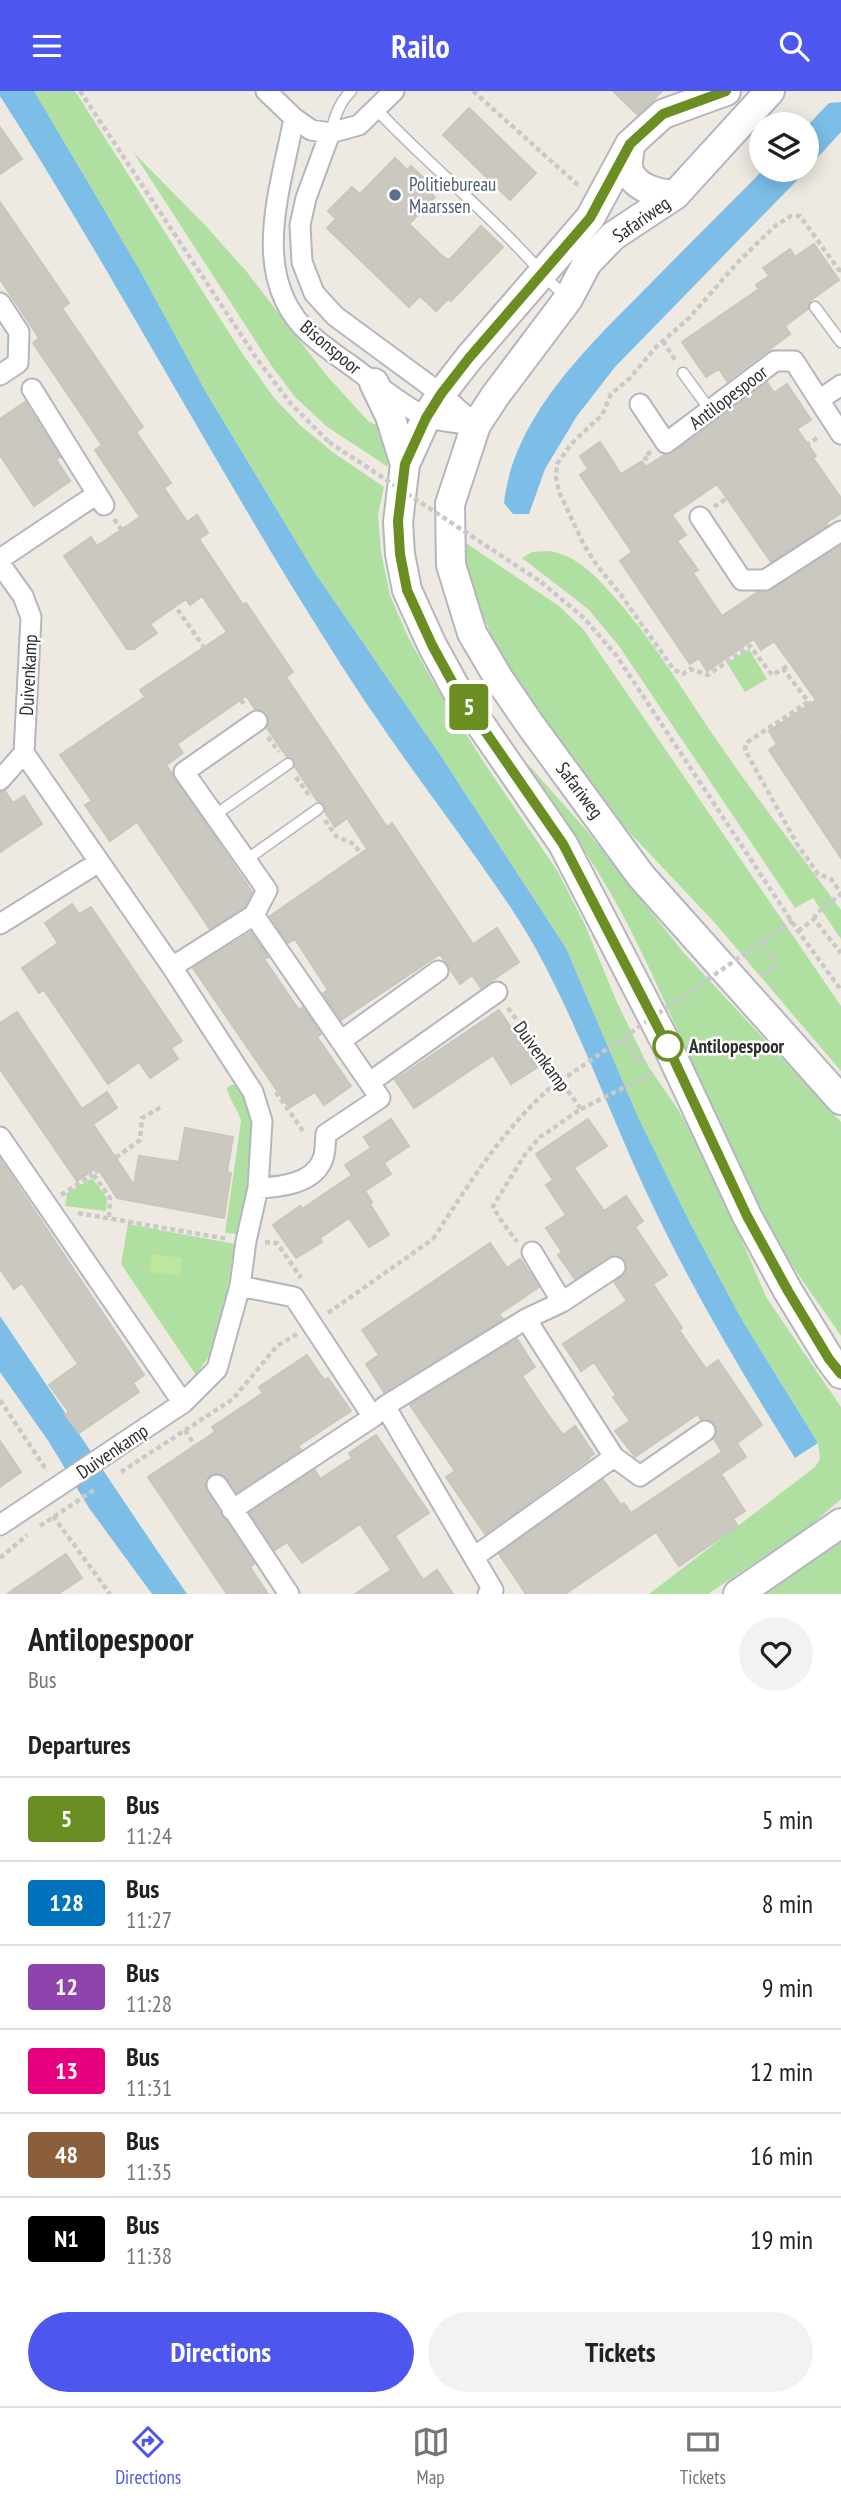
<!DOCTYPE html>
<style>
body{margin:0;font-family:"PT Sans Narrow",sans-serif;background:#f2f2f2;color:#202124;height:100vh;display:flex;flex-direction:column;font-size:26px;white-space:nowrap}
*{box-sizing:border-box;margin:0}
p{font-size:23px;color:#757577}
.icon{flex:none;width:38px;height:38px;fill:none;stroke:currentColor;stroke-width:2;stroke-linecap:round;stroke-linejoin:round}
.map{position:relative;height:1503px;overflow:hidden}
.details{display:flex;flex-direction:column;background:#fff;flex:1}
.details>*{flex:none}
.badge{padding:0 14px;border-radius:5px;font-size:24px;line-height:46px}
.buttons{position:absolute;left:749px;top:21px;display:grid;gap:14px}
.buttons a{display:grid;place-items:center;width:70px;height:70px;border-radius:50%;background:#fff;box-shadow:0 4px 18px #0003;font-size:35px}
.map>.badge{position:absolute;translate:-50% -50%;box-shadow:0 0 0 4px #fff}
h2{padding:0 28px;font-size:26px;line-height:63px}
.round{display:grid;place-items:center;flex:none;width:74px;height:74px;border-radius:37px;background:#f2f2f2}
.overview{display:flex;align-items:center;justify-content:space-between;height:119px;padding:0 28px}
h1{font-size:33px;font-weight:600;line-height:52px}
.button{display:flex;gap:14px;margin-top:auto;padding:14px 28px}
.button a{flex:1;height:80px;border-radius:42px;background:#4d57ef;color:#fff;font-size:28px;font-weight:600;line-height:80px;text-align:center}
.button a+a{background:#f2f2f2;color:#202124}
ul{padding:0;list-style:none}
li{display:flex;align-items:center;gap:21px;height:84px;padding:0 28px;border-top:2px solid #e0e0e0}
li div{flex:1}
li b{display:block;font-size:26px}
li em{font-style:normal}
li .badge{min-width:77px;font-weight:700;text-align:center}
header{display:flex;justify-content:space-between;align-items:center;height:91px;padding:0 28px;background:#4d57ef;color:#fff;font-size:32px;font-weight:600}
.tabs{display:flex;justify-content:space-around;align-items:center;height:98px;border-top:2px solid #e0e0e0;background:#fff;font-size:19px;color:#757577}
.tabs a{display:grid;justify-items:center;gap:4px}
.tabs .current{color:#4d57ef}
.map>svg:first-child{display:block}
</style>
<header><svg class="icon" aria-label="menu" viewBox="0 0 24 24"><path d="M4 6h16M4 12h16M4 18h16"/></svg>Railo<svg class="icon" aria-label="search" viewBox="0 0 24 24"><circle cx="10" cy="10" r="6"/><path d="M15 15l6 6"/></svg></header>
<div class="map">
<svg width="841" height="1503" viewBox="0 0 841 1503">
<rect width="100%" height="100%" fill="#eeeae1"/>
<!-- green -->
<path fill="#afe0a2" d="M34 0H75L242 262 275 308 301 335 334 362 384 396 378 424 381 461 390 504 408 546 432 589 485 673 558 781 585 834 616 909 648 975 679 1020 713 1081 766 1206 841 1316V1408L810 1435 708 1503H649L815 1376 820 1368 818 1352 742 1229 691 1134 637 1024 566 857 437 659 315 482 207 303 138 176Z
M133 61 205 134 246 180 327 285 369 331 384 337 388 376 326 335 294 305 271 274Z
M463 450 559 515 583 538 841 915V980L714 831 615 726 562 655 514 586 492 546 470 495Z
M547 460C572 462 592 481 608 499 650 544 683 600 718 651 757 708 800 763 841 819V848L813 807 795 817 619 555 588 518 522 467 532 461Z
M749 558 767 588 745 601 727 572Z
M526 671 587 740 684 862 841 1031V1245C820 1213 795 1182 777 1148 719 1045 679 933 625 828 596 773 559 723 526 671Z
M231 994H235C268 1031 246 1100 237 1143L225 1142 241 1030C238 1018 229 1009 227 997Z
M92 1087 107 1107 106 1120 65 1115 67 1102Z
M128 1133 235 1153 223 1224 213 1259 196 1284 121 1173Z
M841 1443V1503H754Z"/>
<!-- pitch -->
<path fill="#bfe69f" d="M152 1163 182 1167 180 1185 150 1181Z"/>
<!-- water -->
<path fill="#7cbee8" d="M0 0H34L138 176 207 303 315 482 437 659 566 857 637 1024 691 1134 742 1229 818 1352 795 1367C743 1284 693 1200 651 1111 611 1027 581 940 536 858 512 815 481 774 452 733 408 673 365 613 326 550 213 371 114 183 0 5Z
M841 11V41L807 78V35L829 12Z
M763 79H807L615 276 577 325 545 378 529 423H513L504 412C514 322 594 250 654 189 690 152 727 116 763 79Z
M0 1225C63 1317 123 1411 187 1503H152L89 1417 49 1351 0 1281Z"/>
<!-- building -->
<path fill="#cac8bf" stroke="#c9c6bb" stroke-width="2" d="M613 0H662L638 24Z
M469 17 536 82 510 109 443 44Z
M0 36 22 68 0 83Z
M395 67 407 79 411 75 427 90 422 94 435 106 409 133 441 164 449 169 481 135 503 156 451 210 448 208 436 220 420 205 409 216 327 137 336 128 328 120 352 96 360 103Z
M0 111 69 212 62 217 143 336 136 341 171 392 164 397 187 431 197 424 208 442 199 448 243 514 246 512 293 581 286 586 387 736 392 732 473 853 497 837 519 871 481 897 472 884 460 893 440 863 341 929 323 902 328 899 295 848 288 852 270 825 367 758 347 727 335 736 325 721 324 714 318 711 295 676 294 669 287 666 267 637 269 630 267 624 262 619 255 618 246 605 177 653 183 662 166 674 252 801 245 815 210 838 137 731 110 750 85 714 92 710 60 664 145 606 140 599 227 541 202 505 190 514 186 508 150 533 157 542 134 558H127L64 465 91 446 97 455 140 426 95 359 102 354 33 252 39 247 0 188Z
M814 153 839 189 811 209 808 218 785 235 790 243 727 290 719 278 706 286 682 251 759 198 756 194 769 185 763 177 790 158 795 166Z
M767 291 774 302 787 293 811 329 797 338 816 365 813 367 841 407V422L826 432 828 434 771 471 717 393 672 424 686 444 677 450 698 479 693 482 722 525 758 501 772 499 841 455V767L769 659 777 653 769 640 816 609 797 582 774 550 761 559 754 548 707 580 699 567 690 573 620 470 632 461 580 384 588 378 580 365 600 351 621 383 642 370 646 376 664 364 673 362Z
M25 311 60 366 56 368 70 390 34 415 0 364V328Z
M5 700 13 712 24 705 42 733 0 761V701Z
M72 813 79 823 91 816 182 950 171 957 178 968 150 987 139 971 108 993 44 899 39 902 22 877 58 852 45 832Z
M251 841 268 866 264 868 299 919 303 916 321 943 317 946 351 995 324 1014 315 1001 289 1017 193 877Z
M499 919 538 976 511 993 493 964 414 1017 395 989Z
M17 921 82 1018 107 1001 117 1017 93 1033 134 1094 139 1065 179 1071 185 1037 233 1046 227 1081 231 1082 224 1127 117 1107 97 1076 77 1090 0 978V932Z
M391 1028 409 1055 384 1072 391 1083 365 1100 372 1111 370 1113 389 1144 369 1156 349 1127 320 1147 322 1151 296 1167 273 1134 300 1115 302 1118 352 1084 345 1074 371 1057 364 1046Z
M588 1028 607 1055 574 1077 604 1120 626 1105 643 1130 635 1136 667 1184 653 1193 682 1237 679 1239 706 1278 718 1269 762 1334 737 1352 746 1366 721 1383 745 1420 733 1428 738 1435 679 1475 656 1441 565 1503H526L499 1463 603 1389 621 1414 624 1412 631 1422 722 1361 714 1348 717 1340 715 1334 710 1329H701L698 1323 635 1366 615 1340 630 1330 613 1306 616 1304 594 1271 581 1280 563 1253 627 1210 614 1191 626 1181 625 1169 620 1165H609L575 1188 558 1164 562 1161 546 1137 566 1124 546 1094 553 1089 536 1063Z
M0 1068 144 1284 133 1292 139 1301 79 1342 65 1324 69 1321 49 1294 78 1273 22 1192 14 1198 0 1178Z
M490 1152 507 1177 520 1168 539 1196 499 1223 503 1228 384 1301 366 1273 379 1264 362 1239Z
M517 1248 535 1276 522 1285 544 1318 563 1344 575 1335 594 1363 588 1367 589 1368 485 1443 446 1386 455 1380 410 1314Z
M307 1264 324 1289 328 1287 351 1320 298 1355 301 1359 237 1401 222 1383H211L206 1388 205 1394 207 1401 254 1473 250 1476 268 1503H227L148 1386 215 1341 212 1336 263 1302 259 1296Z
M376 1344 429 1422 395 1445 423 1489 437 1479 453 1503H355L391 1479 360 1433 302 1472 287 1451 275 1459 250 1422 315 1379 320 1388 352 1367 349 1362Z
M0 1350 21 1381 0 1396Z
M66 1463 82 1487 58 1503H7Z"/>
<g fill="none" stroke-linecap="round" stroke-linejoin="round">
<!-- lane casing -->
<g stroke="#b4b5c0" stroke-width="13">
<path id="lane" d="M376 18C421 66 471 107 516 154 533 171 547 189 565 205
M331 41C335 25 339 12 351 0
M815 216 841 251
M683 282 710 319
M215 724 288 673
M246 769 318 718"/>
</g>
<!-- street casing -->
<g stroke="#b4b5c0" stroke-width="23">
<path id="street" d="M266 0 294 27 311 39 330 42 359 34 394 0
M294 27C281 98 247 187 311 244 324 256 339 266 353 276 369 288 412 322 429 327 443 331 461 332 476 334
M330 42 306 107 300 134 302 171 314 202 335 225 441 303 476 334
M0 212 19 241 18 272 0 284
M32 298 104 414
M819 309 841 294
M640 313 666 352 775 270H794L841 343
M700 426 742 489H765L841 440
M0 468 97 403
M0 473 23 505 31 526 24 662 172 876 253 1001 262 1030 258 1097 246 1150 240 1195 217 1278 183 1312 0 1434
M0 689 24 662
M254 824 380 1007 326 1043C325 1051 326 1063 322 1070 312 1093 280 1096 258 1097
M0 833 99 771
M172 876 254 824 267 799 184 681 257 630
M342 949 438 880
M370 991 497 901
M0 1046 183 1312
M532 1161 562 1211
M240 1195 294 1206 373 1326
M526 1228 614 1366 640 1385 705 1340
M385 1315 493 1499 488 1503
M217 1394 289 1503
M232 1419 373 1326 385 1315 526 1228 562 1211 615 1176
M474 1466 614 1366"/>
</g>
<!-- secondary casing -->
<g stroke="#b4b5c0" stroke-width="32">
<path id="secondary" d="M726 0 663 23 630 53 590 127 469 267 441 303 426 327 405 373 398 431 400 463 407 499 432 554 456 598 563 753 668 956 747 1125 788 1200 829 1267 841 1283
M770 0 675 104 613 145 587 172 568 208 495 305 476 334 450 413 451 474 472 542 499 588 529 632 641 785 841 1009
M630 53C630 60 627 70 628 76 632 97 658 103 675 104
M374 292 390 325 405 373
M738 1503 841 1432"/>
</g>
<!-- path -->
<path stroke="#c9c9c9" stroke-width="4.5" stroke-dasharray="5 3.5" stroke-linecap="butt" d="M80 0 257 268 291 313 329 351
M473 0 579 95
M841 179H839L800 125H791L775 135 738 171 689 227 656 256 630 287 611 303 602 324 571 353 557 373 556 386 559 401 584 454 598 476 621 504 674 579 683 583 690 578 708 584 750 555 772 584 783 578 829 637 841 642
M663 250 675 269
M651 361 644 365 682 421
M714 416 820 345
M114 428 246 616
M541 491 584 527 616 564 798 840 841 899
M783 578 841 537
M808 611 746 652 745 659 797 753 818 783 831 788 841 802
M268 646 279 661
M296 686 311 707
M325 729 336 745 354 753 428 865
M814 828 816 823 841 803
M782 837 792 829
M798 840 814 828 841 862
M761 850 777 874 764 883 762 881
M508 917 581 1018 540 1046 524 1065 493 1115 500 1128 517 1151
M624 948 637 969 645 966
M276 1001 305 1043
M581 1018 653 982
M61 1104 93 1083
M78 1122 228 1148
M109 1126 110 1107 93 1083 140 1049 142 1027 163 1015
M0 1128 23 1113
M265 1151 277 1152 301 1187
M328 1222 433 1148
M0 1309 47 1380
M185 1339 209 1377
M121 1381 233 1308 277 1255 297 1243
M53 1425 110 1503
M40 1435 94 1399
M0 1467 27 1444"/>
<!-- lane -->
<use href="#lane" stroke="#fff" stroke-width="10"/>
<!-- street -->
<use href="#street" stroke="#fff" stroke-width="19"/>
<!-- secondary -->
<use href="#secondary" stroke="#fff" stroke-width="28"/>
<!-- path-bridge -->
<path stroke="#c9c9c9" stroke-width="4.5" stroke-dasharray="5 3.5" stroke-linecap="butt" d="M329 351 541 491
M433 1148C469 1093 500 1042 549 998L782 837"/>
</g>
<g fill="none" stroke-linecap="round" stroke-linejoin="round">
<!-- line casing -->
<g stroke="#fff" stroke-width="16">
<path id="line" d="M726 0 663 23 630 53 590 127 469 267 441 303 426 327 405 373 398 430 400 463 407 499 432 554 456 598 563 753 668 956 747 1125 788 1200 829 1268 841 1283"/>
</g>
<!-- line -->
<use href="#line" stroke="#6b8e23" stroke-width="10"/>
</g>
<!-- markers -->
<circle fill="#5c6f8a" stroke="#fff" stroke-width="2.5" cx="395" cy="104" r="7"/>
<circle fill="#fff" stroke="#6b8e23" stroke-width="3.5" cx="668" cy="955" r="14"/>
<g text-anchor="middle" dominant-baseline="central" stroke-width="5" stroke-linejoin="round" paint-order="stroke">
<!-- service labels -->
<g font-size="19" fill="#4e5e75" stroke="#fff" text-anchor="start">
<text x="409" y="93">Politiebureau<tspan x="409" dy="22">Maarssen</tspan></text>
</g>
<!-- street labels -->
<g font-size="19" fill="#2e2e2e" stroke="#fff">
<text transform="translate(641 128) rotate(-35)">Safariweg</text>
<text transform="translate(331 256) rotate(40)">Bisonspoor</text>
<text transform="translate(728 306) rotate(-37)">Antilopespoor</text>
<text transform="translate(28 584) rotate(-87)">Duivenkamp</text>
<text transform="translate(580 699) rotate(53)">Safariweg</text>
<text transform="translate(542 965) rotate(54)">Duivenkamp</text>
<text transform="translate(112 1360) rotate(-34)">Duivenkamp</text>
</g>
<!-- stop labels -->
<g font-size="19" font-weight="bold" fill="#2e2e2e" stroke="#fff" text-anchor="start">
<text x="689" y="955">Antilopespoor</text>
</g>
</g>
</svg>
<div class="buttons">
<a><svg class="icon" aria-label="layers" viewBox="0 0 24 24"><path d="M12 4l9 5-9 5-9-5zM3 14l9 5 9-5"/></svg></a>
</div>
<b class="badge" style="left:469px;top:616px;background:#6b8e23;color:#fff">5</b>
</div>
<section class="details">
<div class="overview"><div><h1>Antilopespoor</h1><p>Bus</p></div><a class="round"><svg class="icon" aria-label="heart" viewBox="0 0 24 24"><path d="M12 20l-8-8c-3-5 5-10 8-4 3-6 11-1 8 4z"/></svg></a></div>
<h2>Departures</h2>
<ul>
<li><span class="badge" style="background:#6b8e23;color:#fff">5</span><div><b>Bus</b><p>11:24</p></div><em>5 min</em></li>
<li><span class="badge" style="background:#0072bc;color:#fff">128</span><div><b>Bus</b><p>11:27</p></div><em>8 min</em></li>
<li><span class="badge" style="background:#8e44ad;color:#fff">12</span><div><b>Bus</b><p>11:28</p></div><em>9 min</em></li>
<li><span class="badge" style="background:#e6007e;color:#fff">13</span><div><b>Bus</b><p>11:31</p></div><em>12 min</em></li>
<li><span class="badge" style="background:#8b5e3c;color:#fff">48</span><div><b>Bus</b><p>11:35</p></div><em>16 min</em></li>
<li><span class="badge" style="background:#000;color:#fff">N1</span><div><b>Bus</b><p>11:38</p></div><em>19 min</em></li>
</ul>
<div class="button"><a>Directions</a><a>Tickets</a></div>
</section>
<nav class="tabs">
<a class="current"><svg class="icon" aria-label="directions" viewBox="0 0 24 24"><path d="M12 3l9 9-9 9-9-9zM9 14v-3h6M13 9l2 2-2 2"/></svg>Directions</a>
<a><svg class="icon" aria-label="map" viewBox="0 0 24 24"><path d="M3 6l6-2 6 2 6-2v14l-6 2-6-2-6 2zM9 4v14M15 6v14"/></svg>Map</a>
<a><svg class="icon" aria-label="tickets" viewBox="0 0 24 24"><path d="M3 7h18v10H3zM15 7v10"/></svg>Tickets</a>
</nav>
